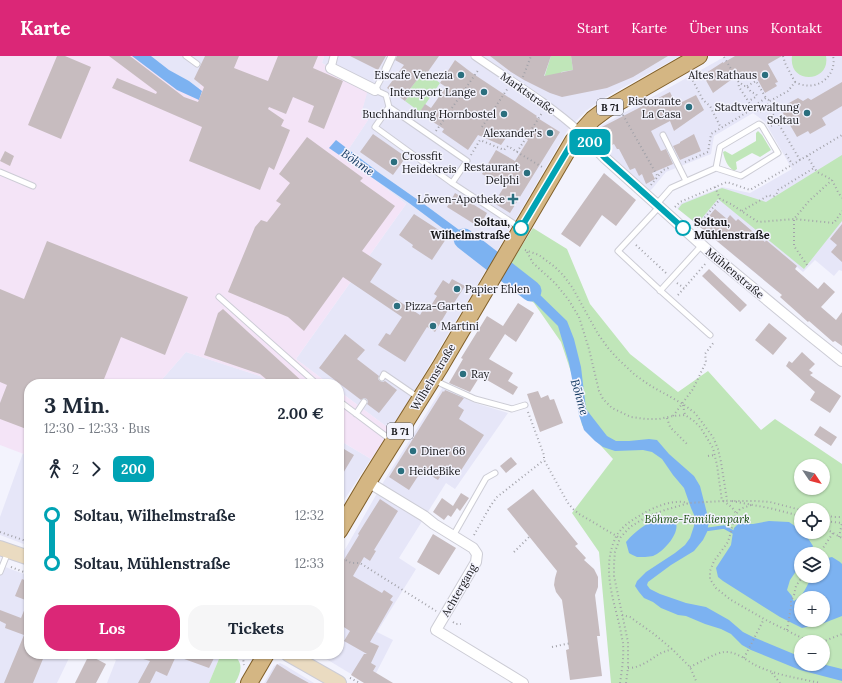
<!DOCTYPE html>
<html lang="de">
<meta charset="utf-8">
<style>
body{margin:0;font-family:Lora,serif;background:#f6f6f7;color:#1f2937;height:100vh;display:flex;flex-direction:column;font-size:15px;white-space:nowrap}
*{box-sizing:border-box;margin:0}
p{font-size:13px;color:#747a83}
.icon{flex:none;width:22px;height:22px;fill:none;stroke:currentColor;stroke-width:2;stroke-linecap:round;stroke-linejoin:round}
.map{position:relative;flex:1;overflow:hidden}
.sheet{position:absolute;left:24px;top:323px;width:320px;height:280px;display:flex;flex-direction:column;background:#fff;border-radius:16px;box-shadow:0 1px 3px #0004}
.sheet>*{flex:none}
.badge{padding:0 8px;border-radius:6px;font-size:14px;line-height:26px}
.needle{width:26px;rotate:125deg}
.tools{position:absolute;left:794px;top:403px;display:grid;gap:8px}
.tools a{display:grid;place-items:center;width:36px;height:36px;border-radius:50%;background:#fff;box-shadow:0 1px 3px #0004;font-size:20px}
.map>.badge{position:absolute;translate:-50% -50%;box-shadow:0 0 0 2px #fff}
.legs{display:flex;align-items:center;gap:6px;height:44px;padding:0 20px;font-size:13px}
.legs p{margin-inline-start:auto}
.summary{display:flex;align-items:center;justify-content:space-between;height:68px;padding:0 20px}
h1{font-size:22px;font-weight:700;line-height:30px}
.button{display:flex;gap:8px;margin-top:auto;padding:8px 20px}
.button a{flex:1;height:46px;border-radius:16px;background:#db2777;color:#fff;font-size:16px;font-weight:700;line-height:46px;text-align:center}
.button a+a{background:#f6f6f7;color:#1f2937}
ul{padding:0 20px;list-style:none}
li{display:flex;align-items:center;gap:14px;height:48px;font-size:15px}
li i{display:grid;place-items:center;width:6px;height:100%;margin:0 5px;background:currentColor}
li i::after{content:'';width:10px;height:10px;margin:-5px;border:3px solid;border-radius:50%;background:#fff}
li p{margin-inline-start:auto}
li:first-child i{background:linear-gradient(#0000 50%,currentColor 0)}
li:last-child i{background:linear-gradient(currentColor 50%,#0000 0)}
header{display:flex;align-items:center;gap:24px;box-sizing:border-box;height:56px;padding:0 20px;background:#db2777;color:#fff}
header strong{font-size:19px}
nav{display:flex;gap:22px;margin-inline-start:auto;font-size:14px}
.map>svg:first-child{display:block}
</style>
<header>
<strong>Karte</strong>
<nav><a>Start</a><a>Karte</a><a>Über uns</a><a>Kontakt</a></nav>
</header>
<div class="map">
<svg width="842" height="627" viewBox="0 0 842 627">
<rect width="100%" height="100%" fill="#f3f3fd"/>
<!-- built -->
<path fill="#e6e6f8" d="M141 0H214L196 39Z
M324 0H680L606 41 587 54 569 72 486 214 391 374 339 335V328H329L296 303 406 148 344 100 368 64 361 58 367 34 322 7Z
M726 0H842V215L839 214 834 220 815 204 803 216 797 211 777 235 677 152 681 147 722 131 750 137 792 113 765 66 753 57 714 80 711 98 666 116 652 133 648 136 597 89 591 78 602 69Z
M186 296 260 320 269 328H158Z
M443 331 475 347 508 357 455 433 446 427 399 502 416 513 377 576 393 584 371 627H366L318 598H339V504L384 425Z
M339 384 371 403 339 452Z
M23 397 29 400V490L0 479V461Z
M0 509 29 520V598H71L57 627H0Z
M102 598H221L209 627H107L116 604Z
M280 607 286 610 314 627H264L274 610Z"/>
<!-- industrial -->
<path fill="#f4e4f7" d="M0 0H141L196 39 214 0H324L322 7 368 34 361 58 368 64 344 100 406 148 296 303 329 328H269L260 320 186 296 158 328H29V400L0 389Z
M339 335 391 374 371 403 339 384Z"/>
<!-- green -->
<path fill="#c0e6b9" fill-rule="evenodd" d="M551 0H571L573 14 561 16V33L543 25Z
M792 0H826C831 27 788 29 792 0Z
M417 10 440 27 420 56 405 45 413 36 410 33 416 25Z
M758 75 762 79 771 94 760 101 752 97 736 106 737 113 734 115C727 110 725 104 723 96L725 95 732 99 756 85V77Z
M842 99V165L804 213 718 143 697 168 678 153 682 148 722 132 766 146Z
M533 172 567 193 590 248 630 298 678 336 708 315 761 374 775 363 842 408V627H611L599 496 572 457 613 403 582 369 575 328 561 286 534 247 501 223ZM801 410H823V432H801ZM801 454H823V476H801ZM801 498H823V520H801ZM801 542H823V564H801ZM801 586H823V608H801Z
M221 598C242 598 245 611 235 627H209Z"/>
<!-- water -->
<path fill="#7cb2f1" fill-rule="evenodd" d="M132 0H151L169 14 189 25 202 35 199 44 177 34Z
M336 84 378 116 428 151 489 196 485 204 409 147 329 92Z
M511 214 537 236 567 265 574 283 581 311 586 353 607 380 616 385H629L649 383 657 384 669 398 694 420 700 430 709 465 707 476 703 484 694 495 671 509 648 526 647 529 650 533 660 538 686 547 706 551 729 564 743 576 753 581 801 601V608H822L842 613V625L800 614 751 594 742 589 731 578 721 573 705 568 686 560 678 559 661 552 653 546 644 542 639 536 635 530 637 525 646 516 675 497 685 489 690 482 694 470 695 461 691 452 684 432 673 419 662 403 652 396 643 394 615 395 603 391 595 385 584 374 579 359 569 307 558 270 533 245 504 225Z
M659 461C693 458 670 493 653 500 649 501 641 501 637 501 634 500 631 498 629 497L626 486C636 474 645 469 659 461Z
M769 465 789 466 801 474V476H804L813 490 809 498H801V508L790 524 787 534 792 540 793 544 794 545C804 540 807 529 812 520H823V503L832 501 840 506 842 508V560L824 567 802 572 780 561 723 525 718 521 716 512 731 489 733 476 734 472 738 468H753ZM801 542H823V564H801Z"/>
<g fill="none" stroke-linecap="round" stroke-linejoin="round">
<!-- stream -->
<path stroke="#7cb2f1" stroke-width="3.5" d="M703 474 724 471 733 476"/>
<!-- river -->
<path stroke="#7cb2f1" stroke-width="21" d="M464 183 531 235"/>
</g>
<!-- building -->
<path fill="#c7bcbf" d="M57 0H65L91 11 61 83 28 69Z
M109 0H130L184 41 198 46 204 31 194 23 205 0H239L234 12 268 25 278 0H318L313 12 343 25 324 73 308 66 314 50 293 41 286 58 269 51 268 53 284 64 281 70 290 74 274 114 269 111 260 134 189 105 202 71 112 32 117 22 156 38 157 36Z
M350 0H386L378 14Z
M397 0H439L427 17 424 15 410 33 413 35 405 45 387 32 404 9 395 4Z
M490 0H551L544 20 573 14 571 0H668L633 21 607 32 562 41 550 37 524 24 511 16Z
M735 0H782L768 8 778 26 775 27 777 30 765 37 754 17 742 23 739 18 713 37 703 19 723 6V7Z
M455 4 472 17 537 60 536 61 560 76 510 157 494 147 504 131 482 118 496 94 515 105 528 84 512 73 501 89 478 79 468 94 442 76 444 73 419 57 425 48 431 52 446 31 440 27Z
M842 26V50L822 62 826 69 810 78 808 75 797 81 780 52 798 42 803 45 808 42 811 44Z
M670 36 676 49 696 39 704 54 674 75 670 65 651 75 661 95 666 93 673 108 652 117 655 123 646 128 642 118 639 120 635 112 630 114 619 93H617L614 88 608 91 598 73Z
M373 78 406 101 393 119 360 96Z
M694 78 701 95 680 104 673 90 680 87V86Z
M307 81 363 122 360 125 395 150 362 195 382 208 370 226 420 259 423 254 427 256 437 240 434 238 443 224 449 228 452 223 465 230 452 250 451 249 435 276 427 271 405 306 378 289 386 277 390 279 402 261 343 221 304 275 288 261 228 236 255 171 261 164 267 166 281 148 276 145 290 127 279 118Z
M5 95 14 100 10 110 0 105Z
M604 117 636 144 616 170 602 159 580 191 561 178Z
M455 137 487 157 479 171 447 151Z
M715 153 727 163 730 159 736 165 738 163 765 186 766 184 797 210 795 213 818 233 824 226 835 236 821 251 836 264 842 256V290L835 285 833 286 809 265 808 266 780 241 782 239 700 171Z
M414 158 448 180 432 204 412 191 413 189 399 179Z
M842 168V206L831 196 837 189 830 183Z
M47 185 188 241 165 299 121 281 102 328H29V374L0 363V347L7 329 0 326V233L24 243Z
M709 213 747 249 740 256 702 220Z
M518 247 534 257 516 286 505 278 489 303 513 317 508 325 518 331 513 339 480 320 470 336 449 327 463 303 461 302 487 260 503 270Z
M223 253 305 328H272L260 318 204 299 218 257Z
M769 267 787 282 773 299 755 284Z
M345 278 365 294 357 303 379 320 378 323 380 325 383 326 385 325 397 334 379 357 367 348 368 346 367 343 364 342 361 344 319 312Z
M802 296 815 308 809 314 813 317 810 319 841 340 830 357 810 344 815 336 786 310 789 305 792 307Z
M445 334 464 342 458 350 464 354 459 363 484 379 458 419 446 412 438 424 422 414 409 434 389 421 443 335 444 336Z
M538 335 541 342 548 339 550 344 554 343 563 367 540 376 527 338Z
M820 370 837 381 831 390 814 379Z
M339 390 354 399 339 424Z
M511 401 517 408 506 417 500 410Z
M533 433 578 488 575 490 586 502 584 504 594 513 598 521V531L595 539 600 580H597L602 620 570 624 566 594 569 593 562 544 556 536 554 529 555 522 557 515 507 453Z
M461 437 469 442 460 455 457 452 451 461 448 459 444 464 433 456 442 442 453 450Z
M380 443 398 455 374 494 376 495 370 505 364 501 353 520 382 537 384 534 393 540 390 544 393 546 370 586 379 590 371 607 376 610 373 615 393 627H364L351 619 364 598H367L344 585 350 575 339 568V506L342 507 359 479 358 478Z
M433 478 456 492 439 519 417 506Z
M22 523 29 526V598H45L33 627H4L24 579 5 572 6 568 0 565V554L21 562 28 545 15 540Z
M134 598H216L209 612 176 600 167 620 156 615 150 627H138L150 605 133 600Z
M89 599 106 608 96 627H75Z
M277 608 291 617 309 627H266Z"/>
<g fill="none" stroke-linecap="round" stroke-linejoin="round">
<!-- service casing -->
<g stroke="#ccccd5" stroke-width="7">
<path id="service" d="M186 0 197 8
M386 13 375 34 386 39 389 51
M663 79 686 125
M0 116 33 130
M452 127 467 105 389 51 375 71 452 127 519 171
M656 149 671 132 716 112 741 120 778 97 762 70 759 68 720 91 716 112
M659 151 618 195 663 237 710 279
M660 235 702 189
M219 241 317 328
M382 322 384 318 419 342
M435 324 442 328 475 343 512 353 525 349
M339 345 391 384
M356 358 364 346
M453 480 486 422 495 417
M0 516 8 496"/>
</g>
<!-- pedestrian casing -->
<g stroke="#ccccd5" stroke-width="9">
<path id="pedestrian" d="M475 0C511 25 548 47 580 76
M331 12 334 0
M386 13 392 0"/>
</g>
<!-- minor casing -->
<g stroke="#ccccd5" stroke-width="12">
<path id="minor" d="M331 12 375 34
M580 76 605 102 713 199 807 277 842 305
M368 426 424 460 434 468 473 492 477 498 476 506 436 574 523 627"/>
</g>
<!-- secondary casing -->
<g stroke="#ccccd5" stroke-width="16">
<path id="secondary" d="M0 492 29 502
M288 598 339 627"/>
</g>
<!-- primary casing -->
<g stroke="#805f28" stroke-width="18">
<path id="primary" d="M339 475 368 426 440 311 573 85 593 63 605 54 699 0
M249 627 266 598"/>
</g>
<!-- path -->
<path stroke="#a2a2a9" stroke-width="2" stroke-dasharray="1 3" stroke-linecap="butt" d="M783 0 785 7 795 26 788 35 770 45 768 48V50L800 104
M724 1 738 25 739 31 752 51 760 56
M523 21 531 0
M691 21 703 44 710 50 721 72
M738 25 744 30H747L751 36 756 38 757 40 749 45
M795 26C797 27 801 29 804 29 821 33 837 17 833 0
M747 30 756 25 766 42
M760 56 762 54 768 50
M623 59 658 121
M771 70 778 66
M482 71 508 32
M436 75 479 13
M517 96 542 111
M786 98 792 108
M471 99 480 84 504 94 508 90 517 96 542 57
M807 100 817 116 827 121 832 124 838 136 842 142
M685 106 708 96 711 78 749 55 752 51 766 42 770 45
M651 129 663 114 671 111
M715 131 720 143 731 148 758 166 794 163 834 167 842 155
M675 151 680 146 727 126 750 134 842 79
M742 155 769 139C774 142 777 139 778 134L814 112
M697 171 720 143
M636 189 666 217
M525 194 539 199 555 211 563 219 572 231 598 278 608 292 618 303 635 319 651 330 683 348 695 357 713 381 718 393 721 406 727 444
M527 196 533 207 555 227 568 243 579 261 589 293 599 335 603 343 612 352 631 361 646 363H659L673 360 685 359 694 365 700 371 707 382 713 392 717 409 722 445
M807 209 794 190V163L809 145 832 124
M677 227 684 232
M678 239 707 206
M683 349 685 359
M528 356 544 399V404L568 447 573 453 579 458 620 482
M673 360 693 333 706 306 705 298 714 286
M667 362 670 371 688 389
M708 400 715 399
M723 445C729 449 733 451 736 458
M732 445 769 452 801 460
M751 449 740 453 736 458 728 486 714 505 710 515V523L716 532 731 544 764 563 806 584 818 586
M823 459 834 461H842
M823 465 842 467
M823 471 833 477 842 482
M0 476 29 486
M474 479 491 449 497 441 544 404
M839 481 842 467
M514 496 531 479
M819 498 833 477
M339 500 351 507H360L436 555
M11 511 29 518
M622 559 630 561 654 578 672 593 690 611 697 627
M453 566 456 568H461
M787 574 791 551V545L794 539 796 530 803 520
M822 586 842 578
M552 591 571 587
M239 598 243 602 244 609
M744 602 764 563
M690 611C699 607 715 597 724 596 736 595 746 604 755 609 775 619 798 622 820 627
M628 612C640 612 650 604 659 598 663 596 667 595 672 593
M772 617 780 627
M350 622 360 627
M620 627C622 614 624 600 623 587 622 582 621 577 620 572 614 545 603 516 613 488 615 483 616 479 620 475 626 467 636 462 644 457 657 450 674 443 688 447
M626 627 628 612V586L614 520V507L615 496 620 482 630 471 648 460 665 454 689 447 722 445H755L770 446 801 454"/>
<!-- service -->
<use href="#service" stroke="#fff" stroke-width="5"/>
<!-- pedestrian -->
<use href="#pedestrian" stroke="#fff" stroke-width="7"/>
<!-- minor -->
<use href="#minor" stroke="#fff" stroke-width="10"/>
<!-- secondary -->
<use href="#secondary" stroke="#eadbc1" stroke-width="14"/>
<!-- primary -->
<use href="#primary" stroke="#d4b683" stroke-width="16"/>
</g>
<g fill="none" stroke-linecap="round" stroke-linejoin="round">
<!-- line-1 casing -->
<g stroke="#fff" stroke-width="9">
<path id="line-1" d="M521 172 573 85 580 76 605 102 683 172"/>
</g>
<!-- line-1 -->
<use href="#line-1" stroke="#00a3b4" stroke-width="6"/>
</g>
<!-- markers -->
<g fill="#2a6f7e" stroke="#f3f3fd" stroke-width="1.5">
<circle cx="461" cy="19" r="4"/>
<circle cx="765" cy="19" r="4"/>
<circle cx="484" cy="36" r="4"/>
<circle cx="689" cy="51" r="4"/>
<circle cx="807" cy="57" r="4"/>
<circle cx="504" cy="58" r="4"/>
<circle cx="550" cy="77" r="4"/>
<circle cx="394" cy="106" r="4"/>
<circle cx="527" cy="117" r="4"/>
<path d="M511 137h4v4h4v4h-4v4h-4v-4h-4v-4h4z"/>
<circle cx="457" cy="233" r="4"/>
<circle cx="397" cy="250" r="4"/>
<circle cx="433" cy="270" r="4"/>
<circle cx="463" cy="318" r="4"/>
<circle cx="413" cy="395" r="4"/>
<circle cx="401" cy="415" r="4"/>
</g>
<g fill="#fff" stroke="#00a3b4" stroke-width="2">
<circle cx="521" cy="172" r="7"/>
<circle cx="683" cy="172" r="7"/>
</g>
<g text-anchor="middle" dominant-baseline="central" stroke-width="3" stroke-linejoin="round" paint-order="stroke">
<!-- shield labels -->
<g fill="#f3f3fd" stroke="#59595e" stroke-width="1">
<rect x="597" y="43" width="26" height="16" rx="3"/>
<rect x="387" y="367" width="26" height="16" rx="3"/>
</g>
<g font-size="10" font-weight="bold" fill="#17171a">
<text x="610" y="51">B 71</text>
<text x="400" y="375">B 71</text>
</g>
<!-- poi labels -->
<g font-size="11" fill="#17171a" stroke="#f3f3fd" text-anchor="end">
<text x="453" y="19">Eiscafe Venezia</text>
<text x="757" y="19">Altes Rathaus</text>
<text x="476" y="36">Intersport Lange</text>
<text x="681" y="45">Ristorante<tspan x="681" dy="13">La Casa</tspan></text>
<text x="799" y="51">Stadtverwaltung<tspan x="799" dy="13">Soltau</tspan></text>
<text x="496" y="58">Buchhandlung Hornbostel</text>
<text x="542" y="77">Alexander's</text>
<text x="402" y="100" text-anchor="start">Crossfit<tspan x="402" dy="13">Heidekreis</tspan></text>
<text x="519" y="111">Restaurant<tspan x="519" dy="13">Delphi</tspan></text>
<text x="505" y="143">Löwen-Apotheke</text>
<text x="465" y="233" text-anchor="start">Papier Ehlen</text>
<text x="405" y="250" text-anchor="start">Pizza-Garten</text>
<text x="441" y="270" text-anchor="start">Martini</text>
<text x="471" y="318" text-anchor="start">Ray</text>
<text x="421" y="395" text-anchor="start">Diner 66</text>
<text x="409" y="415" text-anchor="start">HeideBike</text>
</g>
<!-- street labels -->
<g font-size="11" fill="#17171a" stroke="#f3f3fd">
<text transform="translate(528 37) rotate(35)">Marktstraße</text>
<text transform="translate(735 217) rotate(40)">Mühlenstraße</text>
<text transform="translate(433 321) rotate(-59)">Wilhelmstraße</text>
<text transform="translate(459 534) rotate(-60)">Achtergang</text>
</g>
<!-- stop labels -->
<g font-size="11" font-weight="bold" fill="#17171a" stroke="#f3f3fd" text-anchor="end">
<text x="510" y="166">Soltau,<tspan x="510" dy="13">Wilhelmstraße</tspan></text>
<text x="694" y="166" text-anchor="start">Soltau,<tspan x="694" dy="13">Mühlenstraße</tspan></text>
</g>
<!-- park labels -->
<g font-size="11" font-style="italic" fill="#184d0c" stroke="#f3f3fd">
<text x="697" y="463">Böhme-Familienpark</text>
</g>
<!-- water labels -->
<g font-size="12" font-style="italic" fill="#163c64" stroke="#f3f3fd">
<text transform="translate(358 106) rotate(35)">Böhme</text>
<text transform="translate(580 341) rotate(74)">Böhme</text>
</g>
</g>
</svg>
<div class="tools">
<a><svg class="needle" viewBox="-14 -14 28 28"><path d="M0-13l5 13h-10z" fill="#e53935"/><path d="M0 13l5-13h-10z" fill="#747a83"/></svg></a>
<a><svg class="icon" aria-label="locate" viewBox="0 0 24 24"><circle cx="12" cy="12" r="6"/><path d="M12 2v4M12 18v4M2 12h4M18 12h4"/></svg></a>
<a><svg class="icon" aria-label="layers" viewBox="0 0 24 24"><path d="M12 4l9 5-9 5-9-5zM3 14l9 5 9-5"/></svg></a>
<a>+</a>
<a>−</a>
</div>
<b class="badge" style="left:590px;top:86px;background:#00a3b4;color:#fff">200</b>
<section class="sheet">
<div class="summary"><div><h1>3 Min.</h1><p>12:30 – 12:33 · Bus</p></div><b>2.00 €</b></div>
<div class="legs"><svg class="icon" aria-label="walk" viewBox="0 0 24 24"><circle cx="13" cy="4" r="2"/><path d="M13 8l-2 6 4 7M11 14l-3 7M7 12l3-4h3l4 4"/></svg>2<svg class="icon" aria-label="forward" viewBox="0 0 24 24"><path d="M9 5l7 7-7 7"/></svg><b class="badge" style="background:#00a3b4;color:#fff">200</b></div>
<ul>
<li><i style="color:#00a3b4"></i><b>Soltau, Wilhelmstraße</b><p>12:32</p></li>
<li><i style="color:#00a3b4"></i><b>Soltau, Mühlenstraße</b><p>12:33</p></li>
</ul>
<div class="button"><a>Los</a><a>Tickets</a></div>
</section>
</div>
